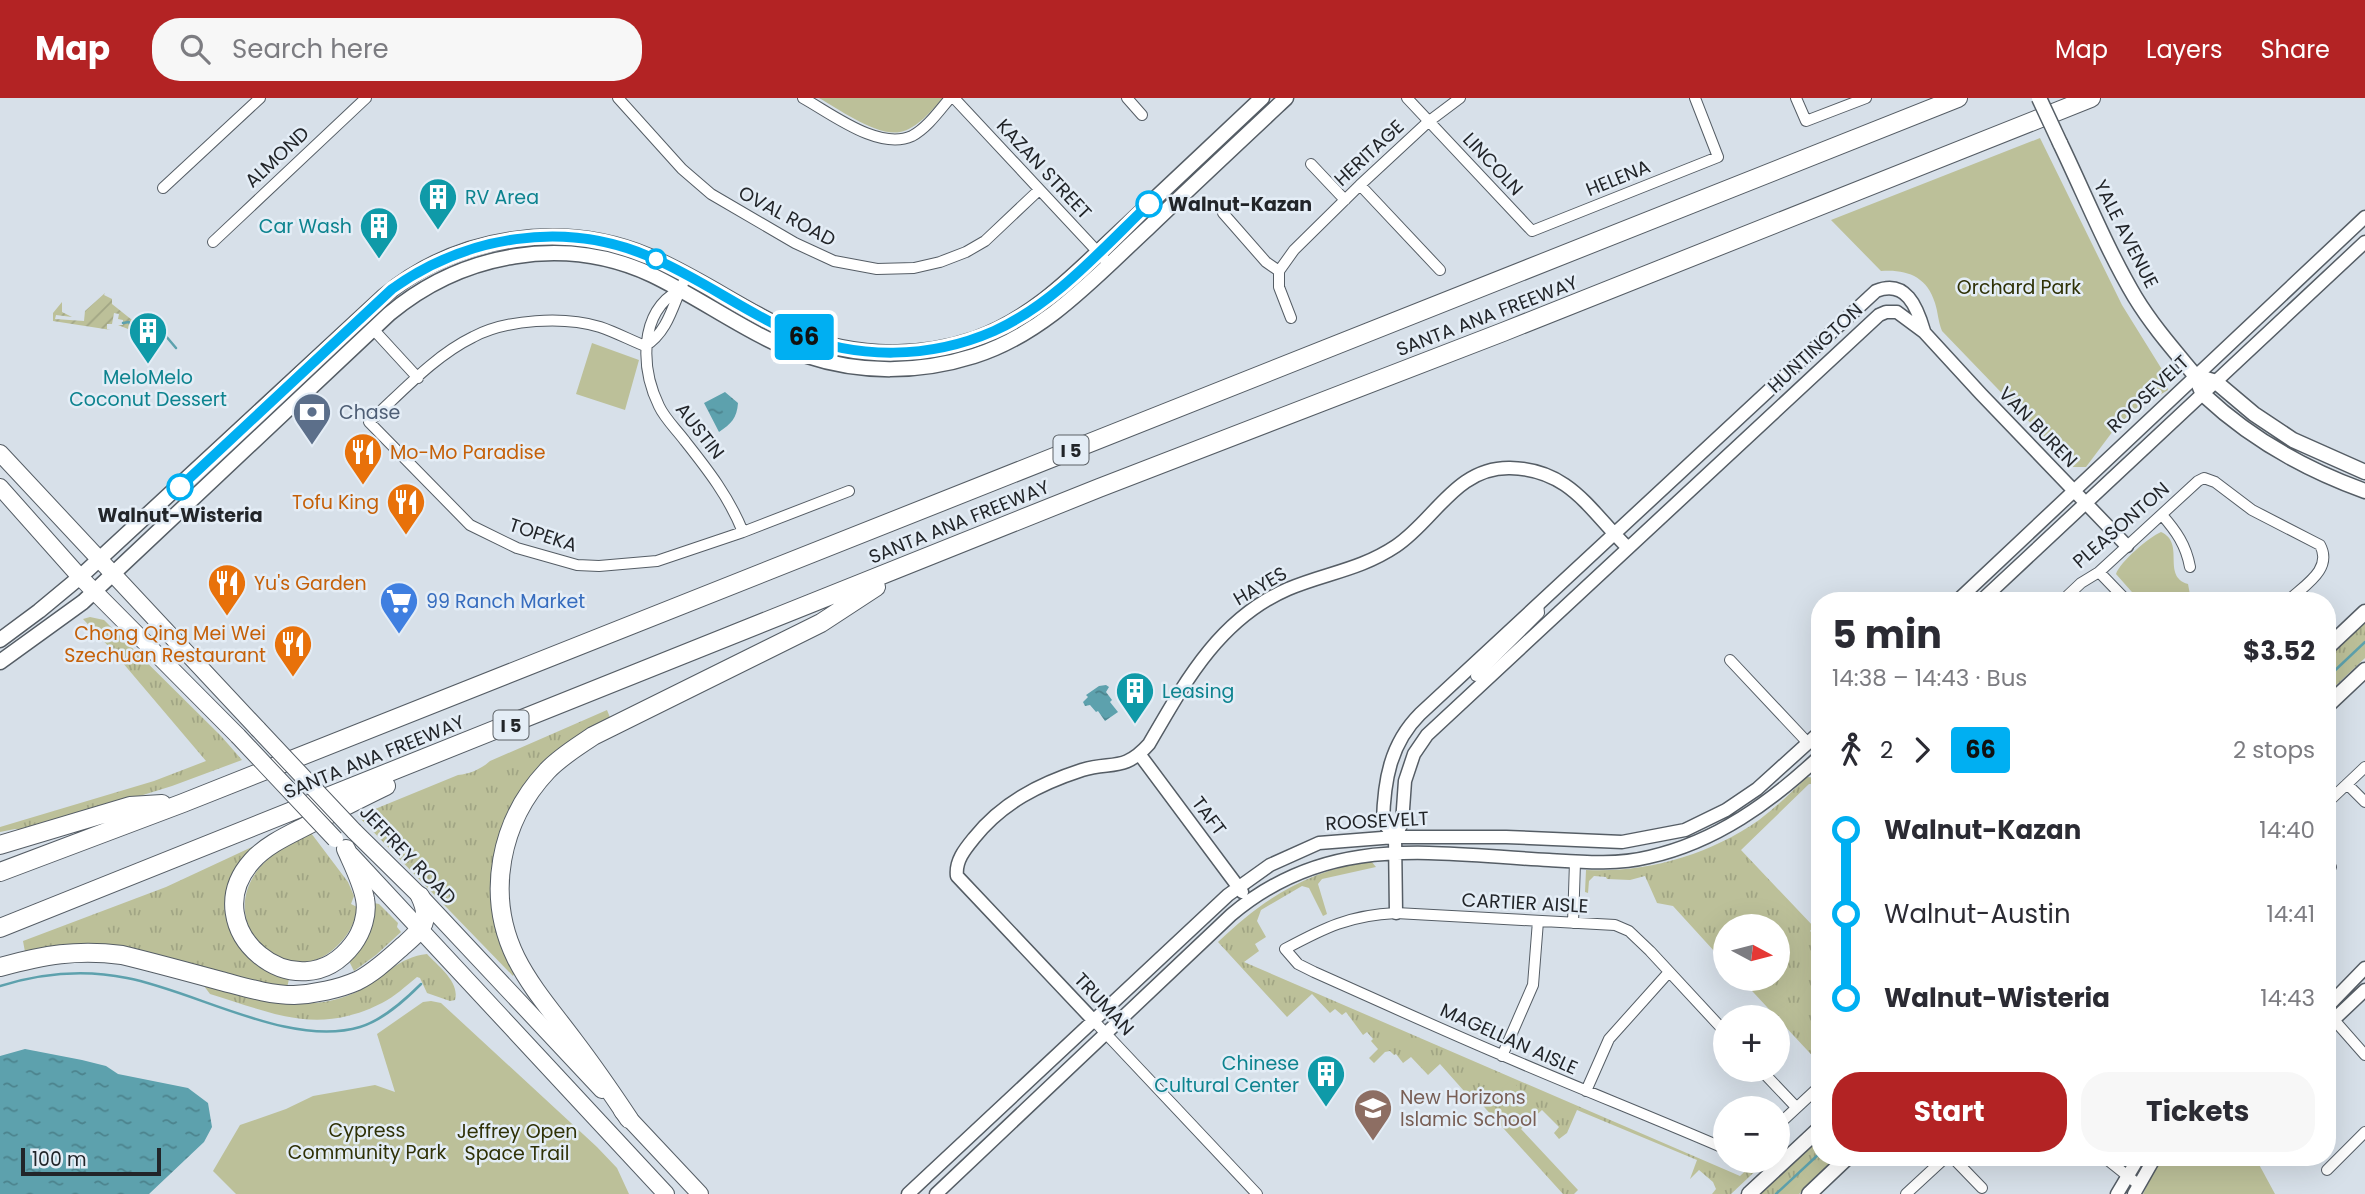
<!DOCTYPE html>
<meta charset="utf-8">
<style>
body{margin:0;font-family:Poppins,sans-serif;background:#f7f7f7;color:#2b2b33;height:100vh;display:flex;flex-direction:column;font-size:26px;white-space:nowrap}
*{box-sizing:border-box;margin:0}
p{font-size:23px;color:#7c7c81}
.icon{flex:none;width:38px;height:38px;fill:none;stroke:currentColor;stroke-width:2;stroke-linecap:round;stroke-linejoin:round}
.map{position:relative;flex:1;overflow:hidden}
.panel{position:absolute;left:1811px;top:494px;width:525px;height:574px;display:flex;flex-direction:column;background:#fff;border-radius:28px;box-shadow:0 7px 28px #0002}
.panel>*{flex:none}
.badge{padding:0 14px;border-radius:5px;font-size:24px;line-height:46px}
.needle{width:46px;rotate:97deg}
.tools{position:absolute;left:1713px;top:816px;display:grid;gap:14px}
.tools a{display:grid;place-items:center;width:77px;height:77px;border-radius:50%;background:#fff;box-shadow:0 7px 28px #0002;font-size:35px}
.scale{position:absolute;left:21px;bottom:18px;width:140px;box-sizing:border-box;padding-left:7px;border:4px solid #222529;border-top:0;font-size:19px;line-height:24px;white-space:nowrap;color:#222529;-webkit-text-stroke:5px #e4edf6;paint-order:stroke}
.map>.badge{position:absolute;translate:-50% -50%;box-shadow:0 0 0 4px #fff}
.legs{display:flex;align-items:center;gap:10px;height:77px;padding:0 21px;font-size:23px}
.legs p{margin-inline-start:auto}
.summary{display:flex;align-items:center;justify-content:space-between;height:119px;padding:0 21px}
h1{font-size:38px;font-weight:700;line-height:52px}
.primary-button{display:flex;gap:14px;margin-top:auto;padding:14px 21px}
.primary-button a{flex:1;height:80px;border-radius:28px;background:#b32324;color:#fff;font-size:28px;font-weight:700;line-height:80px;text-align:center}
.primary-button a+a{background:#f7f7f7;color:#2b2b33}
ul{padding:0 21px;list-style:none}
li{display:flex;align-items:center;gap:24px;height:84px;font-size:26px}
li i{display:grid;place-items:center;width:10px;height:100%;margin:0 9px;background:currentColor}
li i::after{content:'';width:18px;height:18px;margin:-9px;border:5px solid;border-radius:50%;background:#fff}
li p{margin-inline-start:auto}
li:first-child i{background:linear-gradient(#0000 50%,currentColor 0)}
li:last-child i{background:linear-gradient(currentColor 50%,#0000 0)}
header{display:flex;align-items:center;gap:42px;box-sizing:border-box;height:98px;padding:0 35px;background:#b32324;color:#fff}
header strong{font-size:33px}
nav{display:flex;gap:38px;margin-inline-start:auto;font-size:24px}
.search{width:490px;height:63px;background:#f7f7f7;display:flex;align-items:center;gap:18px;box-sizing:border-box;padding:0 24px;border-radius:28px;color:#7c7c81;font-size:26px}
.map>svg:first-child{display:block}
</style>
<header>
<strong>Map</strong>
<div class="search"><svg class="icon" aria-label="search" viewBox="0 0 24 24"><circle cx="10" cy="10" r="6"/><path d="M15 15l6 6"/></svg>Search here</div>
<nav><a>Map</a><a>Layers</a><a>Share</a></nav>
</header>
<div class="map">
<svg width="2365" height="1096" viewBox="0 0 2365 1096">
<defs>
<pattern id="grass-tufts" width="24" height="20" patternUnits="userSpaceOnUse" patternTransform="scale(1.75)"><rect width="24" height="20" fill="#bcc099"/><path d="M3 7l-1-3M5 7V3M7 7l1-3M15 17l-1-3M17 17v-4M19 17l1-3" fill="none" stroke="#a1a584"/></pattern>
<pattern id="garden-furrows" width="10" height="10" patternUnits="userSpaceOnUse" patternTransform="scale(1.75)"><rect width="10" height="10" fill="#bcc099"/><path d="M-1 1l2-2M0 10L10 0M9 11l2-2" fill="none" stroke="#a1a584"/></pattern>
<pattern id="water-ripples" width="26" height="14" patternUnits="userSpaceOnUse" patternTransform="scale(1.75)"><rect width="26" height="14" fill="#5da1ad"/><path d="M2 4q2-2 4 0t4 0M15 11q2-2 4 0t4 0" fill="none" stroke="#4c838d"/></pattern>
</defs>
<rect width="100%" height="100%" fill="#d7e0e9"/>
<!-- grass -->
<path fill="url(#grass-tufts)" d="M90 519 104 522 221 638 242 662 172 688 30 732 15 731 0 734V729L154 683 206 663 111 551 83 521Z
M2365 522V560L2328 595V557Z
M607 612 611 622 573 643 498 746 515 874 513 878 358 718 458 677C470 676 481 671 490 663Z
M1807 679 1820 680V686H1809L1741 752 1814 829 1810 833 1820 841V966L1740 880H1778V828H1726L1725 865 1673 808 1657 805 1645 778 1630 782 1607 781 1606 779 1594 778 1589 783 1588 795 1585 794 1586 772C1647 775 1709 757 1759 722 1776 709 1792 694 1807 679Z
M311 735 348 784 354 798 351 806 357 809C355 826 348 838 335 850 275 905 179 789 311 735Z
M252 749 253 752C199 800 228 861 289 881L287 890 83 847 45 849 25 854 23 843 166 789Z
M1371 763 1376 769 1322 781 1318 786 1327 816 1323 818 1309 790 1302 788 1261 812 1257 823 1266 839 1255 846 1259 853 1244 864 1740 1078 1757 1062H1767L1731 1096H1712L1716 1091 1713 1084 1699 1072 1690 1081 1697 1062 1577 1012 1567 1035 1559 1041 1554 1035 1559 1029 1542 1012 1521 1031 1578 1092 1574 1096H1563L1476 1000 1472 1002 1440 966 1428 977 1411 959 1403 965 1396 956 1394 957 1390 953 1385 954 1374 965 1369 960 1378 951 1371 943 1373 941 1367 934 1363 937 1346 914 1342 917 1335 911 1330 915 1312 896 1287 919 1218 844C1264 800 1307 773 1371 763Z
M374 805 379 806 398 825 397 829 401 834 376 857 354 873 349 863 362 848Z
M427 856C439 869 460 884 455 902L450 903 427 895 420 880 417 879C406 888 394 899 382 905 317 938 273 915 210 896L204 888C257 900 311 919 362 891 385 878 399 859 427 856Z
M1820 1035V1059H1838L1799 1096H1755Z"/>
<!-- park -->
<path fill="#bcc099" d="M819 0H943C932 12 917 31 900 34 877 39 839 11 819 0Z
M2040 40 2122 207 2166 278 2168 292 2136 311 2116 329 2086 369H2073L1942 233C1938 223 1938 214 1935 205 1927 178 1906 171 1881 173L1831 122Z
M592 245 639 262 625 312 576 296Z
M2161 434C2186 445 2161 478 2188 486L2191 502H2139L2116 476C2120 464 2149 439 2161 434Z
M431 903 441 905 597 1049 617 1070 629 1096H236L213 1073 240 1027 286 1011 313 998 375 987 395 994 377 936 423 904Z
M1511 982 1539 1011 1519 1029 1492 1000Z
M2163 1059H2255L2275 1096H2143L2155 1071Z"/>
<!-- garden -->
<path fill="url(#garden-furrows)" d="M105 195 104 197 112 201V206L142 230 128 231 118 227H123V222L118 221 119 216 114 215 112 226H107V231L111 232 53 223V215L62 204V214L72 219 56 217 55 221 84 223 85 213Z"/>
<!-- water -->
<path fill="url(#water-ripples)" d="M725 294 738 305C737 320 731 326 719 334L704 305Z
M1106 587 1109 589 1106 594 1112 602 1110 604 1118 614 1105 623 1098 613 1096 614 1090 607 1085 608 1083 604 1088 599 1086 597 1099 588Z
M25 951 82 962 106 968 118 976 188 990 208 1005 212 1029 204 1044 149 1096H0V958Z"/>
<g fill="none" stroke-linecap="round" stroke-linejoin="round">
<!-- stream -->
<path stroke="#5da1ad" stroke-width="2.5" d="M123 225 129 224 131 228C143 230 153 235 165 237L176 250
M2328 579 2365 544
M0 888C42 875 83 871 127 880 196 893 290 950 360 929 383 922 404 903 421 886
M1776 1096 1820 1055"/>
<!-- minor casing -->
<g stroke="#555d65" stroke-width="12">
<path id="minor" d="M618 0 682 71 711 96 795 145 834 163 877 171 914 170 940 164 966 154 985 143 1039 92
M803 0C832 16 879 53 912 38 927 30 939 13 950 0
M954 0 1109 166
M1127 0 1142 17
M1407 0 1532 133 1718 59 1695 0
M1796 0 1806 23 1866 0
M1311 66 1345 102
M1360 87 1440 172
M163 90 260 0
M1223 115 1266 164 1279 173
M213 144 366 0
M1279 173 1294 152 1360 87 1428 24 1460 0
M1279 173V189L1291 220
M679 192C638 215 641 271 659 308 665 321 677 332 685 343 708 372 729 399 743 434
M373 231 418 280
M645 248C630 242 615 234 600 229 564 218 507 221 473 239 434 258 401 295 369 324L470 427 517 450 577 467 599 468 657 463 743 434 849 393
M645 248C670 233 674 201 687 177
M2162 417C2176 433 2186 447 2190 469
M2099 474 2126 502
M2063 502 2081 485 2099 474 2198 383 2204 380 2215 384 2252 412 2320 447C2333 471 2305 487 2289 502
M1730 562 1808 645
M1476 578 1539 515 1538 506
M2347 686 2365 704
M2328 704 2365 669
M2328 765 2331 769
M1573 825 1575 764
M2328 915 2365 957
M1094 923 1257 1096
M1726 935 1650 853 1629 833 1615 827 1396 815C1350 817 1324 830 1285 851L1298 866 1314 874C1377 902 1440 931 1504 958 1578 990 1652 1019 1726 1051
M1502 958 1533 887 1538 823
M1760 971 1796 1009
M1586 993 1609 941 1669 874
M1778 1027 1820 988
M1952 1059 1982 1090
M2104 1059 2139 1087
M2327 1072 2365 1034
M1906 1096 1946 1059"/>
</g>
<!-- tertiary casing -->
<g stroke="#555d65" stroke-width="15">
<path id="tertiary" d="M1958 502 2365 119
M1982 502 2365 144
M1140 657 1242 794
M1395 739 1383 724C1384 683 1390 646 1420 616L1876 193C1906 181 1917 209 1924 233
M1396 815 1395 739 1402 725 1405 683 1414 656 1427 637 1879 217 1886 214H1897L1924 234 1981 296 2127 448
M2328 908 2365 870
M1094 923 957 778C955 763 965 751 974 740 1002 705 1039 686 1082 672 1112 663 1124 674 1149 646 1185 584 1219 521 1288 491 1326 475 1360 472 1396 448 1435 422 1456 369 1510 370 1570 371 1590 413 1628 450
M2328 927 2365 892
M908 1096 1228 797 1270 767 1319 745 1395 739H1506L1622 744 1685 732 1726 712 1757 691 1820 634
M936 1096 1231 817C1329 734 1431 756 1549 762 1582 764 1617 767 1649 759 1716 744 1771 704 1820 658
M2117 1096 2139 1059
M2134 1096 2155 1059"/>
</g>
<!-- secondary casing -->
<g stroke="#555d65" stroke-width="17">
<path id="secondary" d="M2060 45C2085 97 2106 150 2135 199 2152 227 2173 251 2193 275 2199 282 2199 292 2205 298 2251 341 2307 372 2365 393
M2196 278 2216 284 2254 316 2293 342 2365 374
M0 542 39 513 80 479 384 198C457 137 562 122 649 158 696 178 738 208 784 230 844 259 913 262 975 241 1037 219 1080 170 1127 127 1172 85 1217 42 1262 0
M2328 549 2365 514
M0 564 83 504 389 216C462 155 564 136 652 177 704 202 752 239 807 258 861 276 920 275 974 258 1044 236 1094 180 1147 131 1193 87 1239 44 1286 0
M2328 607 2365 572
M1749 1096 1820 1030
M1809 1096 1848 1059"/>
</g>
<!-- primary casing -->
<g stroke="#555d65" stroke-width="18">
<path id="primary" d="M0 355 258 631
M0 389 80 479 238 638
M354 733 420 798 602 992
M351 757 666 1096
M622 1013 700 1096"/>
</g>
<!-- motorway casing -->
<g stroke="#555d65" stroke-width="20">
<path id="motorway" d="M0 747 130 708 162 706
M346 751C353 767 362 784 365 801 368 816 362 834 353 846 298 919 192 830 252 763 267 746 291 736 310 726 336 713 361 700 386 688
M0 774 183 705 1958 0
M0 830 1099 390 1503 234 2091 0
M0 869C44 857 77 851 122 857 155 865 188 874 221 883 244 889 269 897 294 897 314 896 339 891 357 883 375 874 389 860 404 847 422 831 432 823 420 798
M629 1021C611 994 593 968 574 943 554 916 531 890 516 860 485 797 500 723 547 673 560 659 577 649 593 638L821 525 876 489"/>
</g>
<!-- minor -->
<use href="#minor" stroke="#fff" stroke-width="10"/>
<!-- tertiary -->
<use href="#tertiary" stroke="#fff" stroke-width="12"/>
<!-- secondary -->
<use href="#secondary" stroke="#fff" stroke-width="14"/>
<!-- primary -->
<use href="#primary" stroke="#fff" stroke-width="16"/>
<!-- motorway -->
<use href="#motorway" stroke="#fff" stroke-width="18"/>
<!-- secondary-bridge casing -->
<g stroke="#555d65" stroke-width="17" stroke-linecap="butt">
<path id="secondary-bridge" d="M2039 0 2060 45"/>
</g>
<!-- primary-bridge casing -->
<g stroke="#555d65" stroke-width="18" stroke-linecap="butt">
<path id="primary-bridge" d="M258 631 354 733
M238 638 335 741"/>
</g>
<!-- secondary-bridge -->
<use href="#secondary-bridge" stroke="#fff" stroke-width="14"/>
<!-- primary-bridge -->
<use href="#primary-bridge" stroke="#fff" stroke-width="16"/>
</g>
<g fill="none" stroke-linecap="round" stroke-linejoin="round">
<!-- line-1 casing -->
<g stroke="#fff" stroke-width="16">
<path id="line-1" d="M180 389 392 191C466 138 563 122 648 158 699 179 743 213 793 235 857 262 930 261 994 233 1054 206 1102 151 1149 106"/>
</g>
<!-- line-1 -->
<use href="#line-1" stroke="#00aff2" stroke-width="10"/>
</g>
<!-- icons -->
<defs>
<g id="building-pin" transform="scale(2.0125)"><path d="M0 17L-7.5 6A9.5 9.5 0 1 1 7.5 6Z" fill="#0f9aa8" stroke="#e4edf6"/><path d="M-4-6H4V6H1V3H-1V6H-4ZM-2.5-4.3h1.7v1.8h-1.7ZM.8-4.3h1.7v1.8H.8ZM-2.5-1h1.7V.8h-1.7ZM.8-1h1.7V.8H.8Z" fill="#fff"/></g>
<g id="bank-pin" transform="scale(2.0125)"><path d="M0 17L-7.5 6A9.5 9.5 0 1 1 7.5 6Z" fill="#5c6f8a" stroke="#e4edf6"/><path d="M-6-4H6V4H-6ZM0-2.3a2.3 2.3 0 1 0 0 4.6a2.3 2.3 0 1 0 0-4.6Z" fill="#fff"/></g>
<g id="restaurant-pin" transform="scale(2.0125)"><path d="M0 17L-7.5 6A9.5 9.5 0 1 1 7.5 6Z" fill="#e8710a" stroke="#e4edf6"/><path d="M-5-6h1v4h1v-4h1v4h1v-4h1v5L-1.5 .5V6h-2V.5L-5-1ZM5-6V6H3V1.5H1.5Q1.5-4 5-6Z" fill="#fff"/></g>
<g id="supermarket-pin" transform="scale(2.0125)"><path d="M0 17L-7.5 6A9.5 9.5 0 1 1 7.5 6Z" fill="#3f7fe0" stroke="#e4edf6"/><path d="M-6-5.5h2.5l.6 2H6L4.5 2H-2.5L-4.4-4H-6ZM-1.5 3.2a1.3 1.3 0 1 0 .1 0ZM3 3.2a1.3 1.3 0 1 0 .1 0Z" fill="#fff"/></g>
<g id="school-pin" transform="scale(2.0125)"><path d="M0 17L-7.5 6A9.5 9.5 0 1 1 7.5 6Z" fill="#8d6e63" stroke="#e4edf6"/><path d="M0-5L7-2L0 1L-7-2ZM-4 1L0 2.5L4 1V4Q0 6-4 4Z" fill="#fff"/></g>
</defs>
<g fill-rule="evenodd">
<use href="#building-pin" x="438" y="99"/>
<use href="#building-pin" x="379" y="128"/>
<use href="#building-pin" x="148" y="233"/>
<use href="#bank-pin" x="312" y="314"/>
<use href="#restaurant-pin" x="363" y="354"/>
<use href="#restaurant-pin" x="406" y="404"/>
<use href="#restaurant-pin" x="227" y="485"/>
<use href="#supermarket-pin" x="399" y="503"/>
<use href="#restaurant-pin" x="293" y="546"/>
<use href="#building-pin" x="1135" y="593"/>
<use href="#building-pin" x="1326" y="976"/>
<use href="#school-pin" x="1373" y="1010"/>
</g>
<!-- markers -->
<g fill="#fff" stroke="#00aff2" stroke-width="3.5">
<circle cx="1149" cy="106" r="12"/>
<circle cx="656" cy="161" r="9"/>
<circle cx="180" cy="389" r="12"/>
</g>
<g text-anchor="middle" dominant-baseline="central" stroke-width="5" stroke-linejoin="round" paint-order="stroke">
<!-- shield labels -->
<g fill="#e4edf6" stroke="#5c6166" stroke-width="2">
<rect x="1053.5" y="337.5" width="35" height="29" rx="5"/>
<rect x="493.5" y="612.5" width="35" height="29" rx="5"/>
</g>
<g font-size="18" font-weight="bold" fill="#222529">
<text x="1071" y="352">I 5</text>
<text x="511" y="627">I 5</text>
</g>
<!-- street labels -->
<g font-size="19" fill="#222529" stroke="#e4edf6">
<text transform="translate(1369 55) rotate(-43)">HERITAGE</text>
<text transform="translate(277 59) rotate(-43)">ALMOND</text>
<text transform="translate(1493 66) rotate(47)">LINCOLN</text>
<text transform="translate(1044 71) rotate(47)">KAZAN STREET</text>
<text transform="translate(1618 80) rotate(-22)">HELENA</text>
<text transform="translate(787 118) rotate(28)">OVAL ROAD</text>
<text transform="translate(2126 136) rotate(63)">YALE AVENUE</text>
<text transform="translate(1487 218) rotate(-21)">SANTA ANA FREEWAY</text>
<text transform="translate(1815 250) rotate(-43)">HUNTINGTON</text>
<text transform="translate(2148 296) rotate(-43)">ROOSEVELT</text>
<text transform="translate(2038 329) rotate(46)">VAN BUREN</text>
<text transform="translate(700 333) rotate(52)">AUSTIN</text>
<text transform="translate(959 424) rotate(-22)">SANTA ANA FREEWAY</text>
<text transform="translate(2121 427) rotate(-41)">PLEASONTON</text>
<text transform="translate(543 437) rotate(18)">TOPEKA</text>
<text transform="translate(1260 488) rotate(-30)">HAYES</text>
<text transform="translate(374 659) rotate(-22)">SANTA ANA FREEWAY</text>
<text transform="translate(1209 718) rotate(53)">TAFT</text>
<text transform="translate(1377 723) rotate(-3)">ROOSEVELT</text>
<text transform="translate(408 757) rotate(46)">JEFFREY ROAD</text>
<text transform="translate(1525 805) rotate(3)">CARTIER AISLE</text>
<text transform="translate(1104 906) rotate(47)">TRUMAN</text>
<text transform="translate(1509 941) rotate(24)">MAGELLAN AISLE</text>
</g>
<!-- culture labels -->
<g font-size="19" fill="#0d838f" stroke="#e4edf6" text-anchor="start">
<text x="465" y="99">RV Area</text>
<text x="352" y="128" text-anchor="end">Car Wash</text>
<text x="148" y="279" text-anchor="middle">MeloMelo<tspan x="148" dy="22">Coconut Dessert</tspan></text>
<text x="1162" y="593">Leasing</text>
<text x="1299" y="965" text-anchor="end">Chinese<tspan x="1299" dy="22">Cultural Center</tspan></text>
</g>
<!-- stop labels -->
<g font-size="19" font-weight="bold" fill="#222529" stroke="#e4edf6" text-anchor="start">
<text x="1168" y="106">Walnut-Kazan</text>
<text x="180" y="417" text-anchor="middle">Walnut-Wisteria</text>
</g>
<!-- park labels -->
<g font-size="19" fill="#2f3106" stroke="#e4edf6">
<text x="2019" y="189">Orchard Park</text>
<text x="367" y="1032">Cypress<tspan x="367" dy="22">Community Park</tspan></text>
<text x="517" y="1033">Jeffrey Open<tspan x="517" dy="22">Space Trail</tspan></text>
</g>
<!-- service labels -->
<g font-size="19" fill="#4e5e75" stroke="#e4edf6" text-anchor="start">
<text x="339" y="314">Chase</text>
</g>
<!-- food labels -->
<g font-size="19" fill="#c56008" stroke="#e4edf6" text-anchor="start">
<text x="390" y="354">Mo-Mo Paradise</text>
<text x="379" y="404" text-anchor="end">Tofu King</text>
<text x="254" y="485">Yu's Garden</text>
<text x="266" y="535" text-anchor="end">Chong Qing Mei Wei<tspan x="266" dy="22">Szechuan Restaurant</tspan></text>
</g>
<!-- shop labels -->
<g font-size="19" fill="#366cbe" stroke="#e4edf6" text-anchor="start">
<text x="426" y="503">99 Ranch Market</text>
</g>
<!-- education labels -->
<g font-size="19" fill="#785e54" stroke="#e4edf6" text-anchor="start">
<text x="1400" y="999">New Horizons<tspan x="1400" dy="22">Islamic School</tspan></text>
</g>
</g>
</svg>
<div class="tools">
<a><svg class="needle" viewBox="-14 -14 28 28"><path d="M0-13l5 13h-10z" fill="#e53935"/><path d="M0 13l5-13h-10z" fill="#7c7c81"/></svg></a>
<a>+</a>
<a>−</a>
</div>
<div class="scale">100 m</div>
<b class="badge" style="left:804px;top:239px;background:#00aff2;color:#111">66</b>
<section class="panel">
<div class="summary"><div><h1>5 min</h1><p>14:38 – 14:43 · Bus</p></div><b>$3.52</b></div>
<div class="legs"><svg class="icon" aria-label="walk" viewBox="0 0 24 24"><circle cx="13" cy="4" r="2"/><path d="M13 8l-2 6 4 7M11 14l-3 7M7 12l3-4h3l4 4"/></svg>2<svg class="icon" aria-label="forward" viewBox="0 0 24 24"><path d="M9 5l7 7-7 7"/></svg><b class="badge" style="background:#00aff2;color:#111">66</b><p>2 stops</p></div>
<ul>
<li><i style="color:#00aff2"></i><b>Walnut-Kazan</b><p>14:40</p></li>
<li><i style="color:#00aff2"></i><span>Walnut-Austin</span><p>14:41</p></li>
<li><i style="color:#00aff2"></i><b>Walnut-Wisteria</b><p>14:43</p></li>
</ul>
<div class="primary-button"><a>Start</a><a>Tickets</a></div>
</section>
</div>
